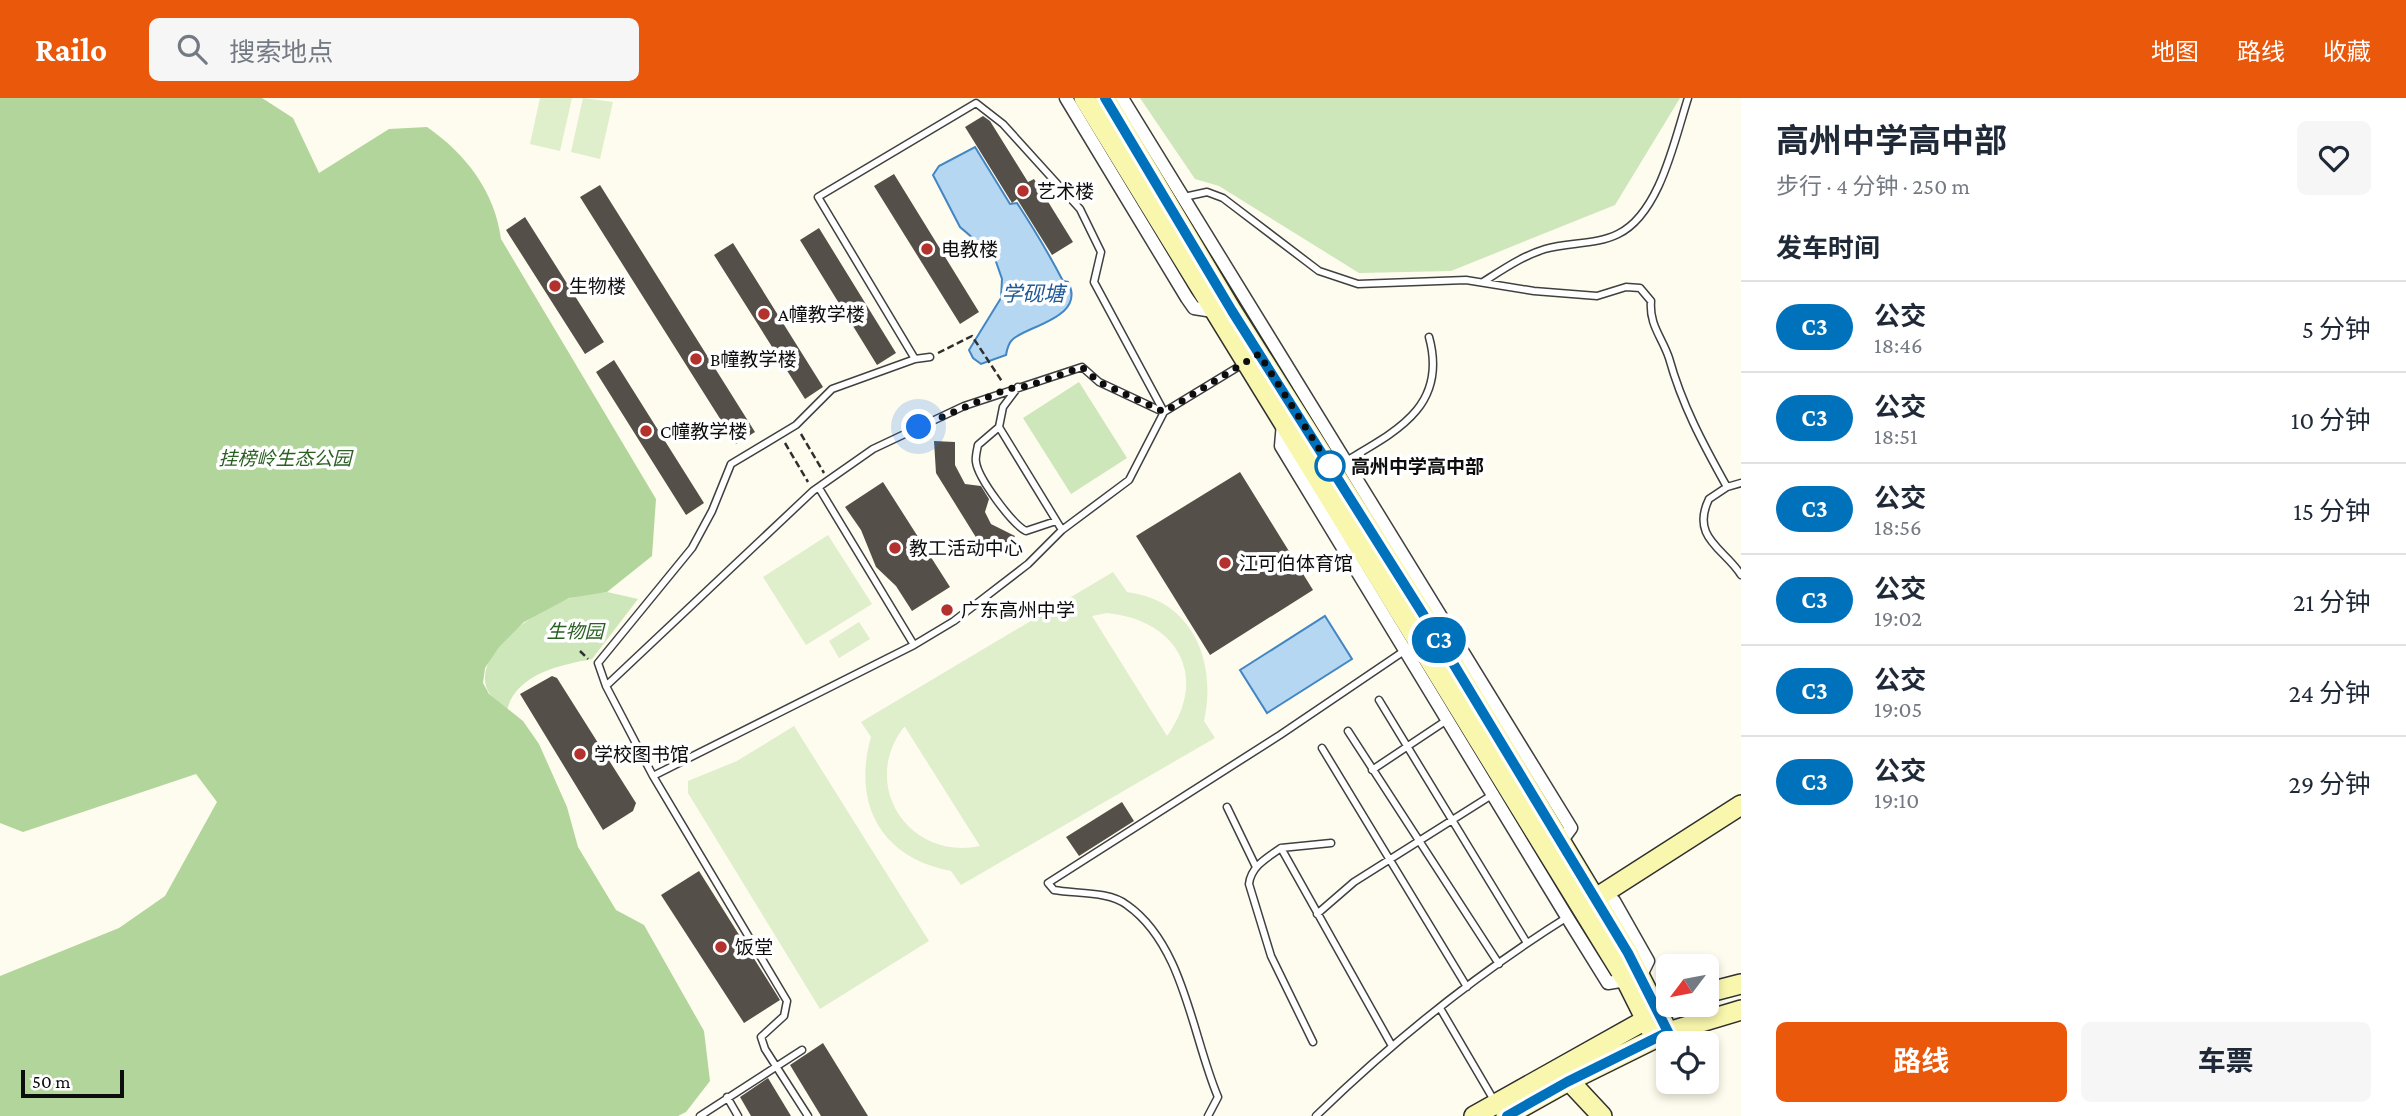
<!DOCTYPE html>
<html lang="zh">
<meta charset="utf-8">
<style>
body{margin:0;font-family:"Crimson Pro","Noto Sans SC",serif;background:#f6f6f7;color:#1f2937;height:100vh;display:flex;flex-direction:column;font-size:26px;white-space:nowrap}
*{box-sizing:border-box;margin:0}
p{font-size:23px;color:#747a83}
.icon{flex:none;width:38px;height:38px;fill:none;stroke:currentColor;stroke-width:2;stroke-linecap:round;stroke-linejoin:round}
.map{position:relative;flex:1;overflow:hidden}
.sheet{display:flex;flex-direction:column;background:#fff;width:665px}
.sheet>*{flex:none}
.badge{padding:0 14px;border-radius:23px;font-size:24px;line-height:46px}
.needle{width:46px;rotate:238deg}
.fabs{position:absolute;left:1656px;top:856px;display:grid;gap:14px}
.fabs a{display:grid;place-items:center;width:63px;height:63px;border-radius:10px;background:#fff;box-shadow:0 4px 10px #0003;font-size:35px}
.scale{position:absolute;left:21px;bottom:18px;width:103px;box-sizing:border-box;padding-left:7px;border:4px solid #0d0d0d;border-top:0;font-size:19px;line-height:24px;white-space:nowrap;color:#0d0d0d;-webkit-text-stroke:5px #fff;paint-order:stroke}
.you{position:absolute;width:35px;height:35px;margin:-18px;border:5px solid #fff;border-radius:50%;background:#1a73e8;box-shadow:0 0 0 10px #1a73e833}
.map>.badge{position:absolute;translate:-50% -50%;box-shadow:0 0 0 4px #fff}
h2{padding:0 35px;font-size:26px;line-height:63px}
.round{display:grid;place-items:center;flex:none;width:74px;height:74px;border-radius:10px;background:#f6f6f7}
.head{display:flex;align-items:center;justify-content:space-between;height:119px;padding:0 35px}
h1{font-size:33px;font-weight:700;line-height:52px}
.button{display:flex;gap:14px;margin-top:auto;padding:14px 35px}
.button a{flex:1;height:80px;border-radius:10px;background:#ea580c;color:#fff;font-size:28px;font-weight:700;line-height:80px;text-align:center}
.button a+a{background:#f6f6f7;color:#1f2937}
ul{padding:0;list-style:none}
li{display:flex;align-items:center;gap:21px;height:91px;padding:0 35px;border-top:2px solid #e0e1e3}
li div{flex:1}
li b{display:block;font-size:26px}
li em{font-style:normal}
li .badge{min-width:77px;font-weight:700;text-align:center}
header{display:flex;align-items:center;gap:42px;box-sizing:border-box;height:98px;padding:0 35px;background:#ea580c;color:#fff}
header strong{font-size:33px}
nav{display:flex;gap:38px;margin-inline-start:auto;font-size:24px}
.search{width:490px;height:63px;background:#f6f6f7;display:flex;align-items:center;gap:18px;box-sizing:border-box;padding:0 24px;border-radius:10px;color:#747a83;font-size:26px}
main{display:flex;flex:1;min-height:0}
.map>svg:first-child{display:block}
</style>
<header>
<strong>Railo</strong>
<div class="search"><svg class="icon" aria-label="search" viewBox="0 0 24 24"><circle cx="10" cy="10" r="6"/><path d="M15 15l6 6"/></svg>搜索地点</div>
<nav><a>地图</a><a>路线</a><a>收藏</a></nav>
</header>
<main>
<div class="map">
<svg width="1741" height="1018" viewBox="0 0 1741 1018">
<rect width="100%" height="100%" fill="#fefcee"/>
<!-- green -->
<path fill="#cde6ba" d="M1140 0H1680L1615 107 1451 173 1359 175 1219 88 1195 81Z
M1079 284 1127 360 1071 396 1023 320Z
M607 494 638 501 592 561C560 567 516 576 507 612 499 605 489 599 486 588 476 551 540 510 570 500 582 496 595 495 607 494Z"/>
<!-- forest -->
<path fill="#b1d59a" d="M0 0H262L293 20 319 75 389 31 427 29C466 56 495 94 501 141L656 401 652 458 607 494 569 500 524 524 499 549 485 570 483 585 489 596 523 623 539 646 567 709 578 749 616 812 644 827 704 933 710 983 686 1014 678 1018H0V878L119 830 165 798 217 704 196 676 23 734 0 725Z"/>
<!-- pitch -->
<path fill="#dfeecb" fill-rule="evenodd" d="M540 0H572L560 53 530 46Z
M583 0 613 4 600 61 571 54Z
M828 437 872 506 806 547 763 479Z
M1113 474 1127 494C1193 502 1217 564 1204 623L1215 640 961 787 951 773C881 760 852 706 871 639L861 624ZM1107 515C1177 522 1210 578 1167 638L1092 518ZM904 629H905L980 748C909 763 859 687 904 629Z
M859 524 870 541 839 560 829 543Z
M794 628 929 843 820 911 688 695V683L737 663Z"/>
<!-- water -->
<path fill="#b6d7f2" stroke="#4286c4" stroke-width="2" d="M975 49 1010 106 1017 105C1034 131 1049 156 1063 183L1068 184C1087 220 1025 228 1012 242 1008 246 1007 251 1006 257L981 266 973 260 969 252 1001 200 1002 181 994 158 960 129 933 77 939 68Z
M1325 518 1352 561 1267 615 1240 572Z"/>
<!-- building -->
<path fill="#554f4a" d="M983 18 990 23 1028 84 1034 81 1073 144 1052 157 1017 101 1012 105 965 29Z
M894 76 979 214 960 226 874 88Z
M600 87 755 334 736 346 580 99Z
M525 119 604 244 585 256 506 132Z
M819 130 896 255 877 267 800 142Z
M733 145 823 289 805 301 714 157Z
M614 262 704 405 686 417 596 274Z
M934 343 955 344V367L965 386 981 388 989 401 985 414 991 426 1015 438 1005 456 977 441 936 375Z
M1240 374 1313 492 1210 557 1136 438Z
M883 384 950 489 912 513 896 488 876 469 861 432 845 409Z
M552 578 557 580 636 705 633 713 603 732 520 596Z
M1122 704 1134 723 1079 758 1066 739Z
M699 773 780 902 744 925 661 797Z
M823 945 868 1018H821L790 967Z
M768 980 791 1018H751L740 999Z"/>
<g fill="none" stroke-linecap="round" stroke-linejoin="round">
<!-- lane casing -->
<g stroke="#404040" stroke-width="9">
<path id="lane" d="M1184 99 1207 94 1223 100 1319 173 1358 186 1466 182 1534 193 1597 198 1626 189 1640 190 1651 203C1649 227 1662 239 1669 260 1682 307 1703 346 1727 389
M1483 184C1502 172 1522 158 1545 151 1569 144 1596 147 1618 136 1660 116 1675 40 1688 0
M915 261 818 99 976 5 1003 26 1080 111 1101 154 1094 184 1164 314
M1018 289 1003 309 999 329 1062 432
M999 329 978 347C977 352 975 360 976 364 978 380 1012 426 1026 433L1056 423
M1346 363C1397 333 1448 308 1429 239
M1741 385 1727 389 1709 401C1690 440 1725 451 1741 477
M819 390 914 547
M606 588 813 393 873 351 964 308 1082 269 1099 284 1163 314
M1379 602 1527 845
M1348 633 1499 866
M1322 650 1467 889
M1372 672 1447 622
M653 678 914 547 954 523 1028 466 1062 432 1129 382 1164 314 1243 266
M1227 709 1256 769
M1281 750 1331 745
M1317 816 1354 784 1495 695
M1440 910 1495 1004
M1313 944 1271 858 1249 786C1251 768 1267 760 1281 750L1392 948
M727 999 738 1018
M700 1018 802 952
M808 1018 765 951 761 939 784 918 787 903 653 678 606 588 598 565 692 450 712 413 731 366 796 327 832 291 915 261 930 259
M1208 1018 1218 999C1192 938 1184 847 1127 807 1109 793 1076 796 1054 792L1048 785 1280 637 1407 551
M1316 1018C1393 943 1478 875 1569 818"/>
</g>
<!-- street casing -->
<g stroke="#404040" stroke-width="15">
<path id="street" d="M1066 0 1187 200 1194 210 1213 213
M1122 0 1571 730 1560 745
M1283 325 1281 348 1567 819 1608 885 1626 882
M1594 801 1614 803 1648 863 1640 879"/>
</g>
<!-- secondary casing -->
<g stroke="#2f2f2f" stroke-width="22">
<path id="secondary" d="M1084 0 1626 882 1655 940
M1105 0 1232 213 1433 532 1628 855 1668 934
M1585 807 1741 707
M1706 895 1741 886
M1560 973 1602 1018
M1474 1018 1674 906
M1506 1018 1567 984 1668 934 1741 912"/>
</g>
<!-- path -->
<path stroke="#2f2f2f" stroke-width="2.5" stroke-dasharray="7 3.5" stroke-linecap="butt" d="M938 255 972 238 1003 285
M801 336 824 375
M785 345 808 384
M580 553 588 561"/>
<!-- lane -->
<use href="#lane" stroke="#fff" stroke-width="6"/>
<!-- street -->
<use href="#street" stroke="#fff" stroke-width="12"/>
<!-- secondary -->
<use href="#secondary" stroke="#f9f7ad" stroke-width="19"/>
</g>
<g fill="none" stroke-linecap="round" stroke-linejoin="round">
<!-- line casing -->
<g stroke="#fff" stroke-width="16">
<path id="line" d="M1105 0 1232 213 1433 532 1628 855 1668 934 1567 984 1507 1018"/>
</g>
<!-- line -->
<use href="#line" stroke="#0072bc" stroke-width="10"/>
<!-- walk -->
<path stroke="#0d0d0d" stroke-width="7" stroke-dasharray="0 12.6" d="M919 329 1007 291 1028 288 1082 269 1099 284 1164 314 1259 256 1332 371 1330 368"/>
</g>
<!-- markers -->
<g fill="#b3322e" stroke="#fff" stroke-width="2.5">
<circle cx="1023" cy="93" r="7"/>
<circle cx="927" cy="151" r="7"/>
<circle cx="555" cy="188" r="7"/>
<circle cx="764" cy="216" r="7"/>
<circle cx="696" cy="261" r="7"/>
<circle cx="646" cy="333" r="7"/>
<circle cx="895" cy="450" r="7"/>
<circle cx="1225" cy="465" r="7"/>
<circle cx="947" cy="512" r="7"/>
<circle cx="580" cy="656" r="7"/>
<circle cx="721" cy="849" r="7"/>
</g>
<circle fill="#fff" stroke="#0072bc" stroke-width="3.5" cx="1330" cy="368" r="14"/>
<g text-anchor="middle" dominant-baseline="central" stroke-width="7" stroke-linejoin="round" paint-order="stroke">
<!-- poi labels -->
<g font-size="19" fill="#0d0d0d" stroke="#fff" text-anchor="start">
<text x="1037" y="93">艺术楼</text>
<text x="941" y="151">电教楼</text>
<text x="569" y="188">生物楼</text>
<text x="778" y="216">A幢教学楼</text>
<text x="710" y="261">B幢教学楼</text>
<text x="660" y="333">C幢教学楼</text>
<text x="909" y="450">教工活动中心</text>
<text x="1239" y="465">江可伯体育馆</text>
<text x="961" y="512">广东高州中学</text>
<text x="594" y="656">学校图书馆</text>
<text x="735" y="849">饭堂</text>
</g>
<!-- park labels -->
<g font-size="19" font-style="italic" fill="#2a6022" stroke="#fff">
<text x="285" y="360">挂榜岭生态公园</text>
<text x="575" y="533">生物园</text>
</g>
<!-- stop labels -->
<g font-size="19" font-weight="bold" fill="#0d0d0d" stroke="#fff" text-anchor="start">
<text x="1351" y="368">高州中学高中部</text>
</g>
<!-- water labels -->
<g font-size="21" font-style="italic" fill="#1f5996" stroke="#fff">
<text x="1033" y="196">学砚塘</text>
</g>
</g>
</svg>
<div class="fabs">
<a><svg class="needle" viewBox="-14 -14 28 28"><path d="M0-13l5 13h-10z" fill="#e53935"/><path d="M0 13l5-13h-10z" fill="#747a83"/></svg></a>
<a><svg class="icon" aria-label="locate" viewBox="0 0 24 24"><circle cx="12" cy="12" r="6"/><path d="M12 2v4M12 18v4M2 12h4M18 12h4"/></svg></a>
</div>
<div class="scale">50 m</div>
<div class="you" style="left:919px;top:329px"></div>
<b class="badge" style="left:1439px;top:542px;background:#0072bc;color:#fff">C3</b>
</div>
<section class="sheet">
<div class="head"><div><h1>高州中学高中部</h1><p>步行 · 4 分钟 · 250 m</p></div><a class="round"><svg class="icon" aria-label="heart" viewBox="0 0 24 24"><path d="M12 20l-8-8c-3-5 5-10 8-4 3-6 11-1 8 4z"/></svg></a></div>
<h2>发车时间</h2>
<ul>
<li><span class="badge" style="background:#0072bc;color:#fff">C3</span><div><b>公交</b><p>18:46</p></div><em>5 分钟</em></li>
<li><span class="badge" style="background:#0072bc;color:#fff">C3</span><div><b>公交</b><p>18:51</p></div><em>10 分钟</em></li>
<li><span class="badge" style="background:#0072bc;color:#fff">C3</span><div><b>公交</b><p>18:56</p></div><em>15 分钟</em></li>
<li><span class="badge" style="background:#0072bc;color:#fff">C3</span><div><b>公交</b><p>19:02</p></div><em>21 分钟</em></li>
<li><span class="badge" style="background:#0072bc;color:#fff">C3</span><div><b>公交</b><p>19:05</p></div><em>24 分钟</em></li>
<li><span class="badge" style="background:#0072bc;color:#fff">C3</span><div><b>公交</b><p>19:10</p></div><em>29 分钟</em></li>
</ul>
<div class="button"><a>路线</a><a>车票</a></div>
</section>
</main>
